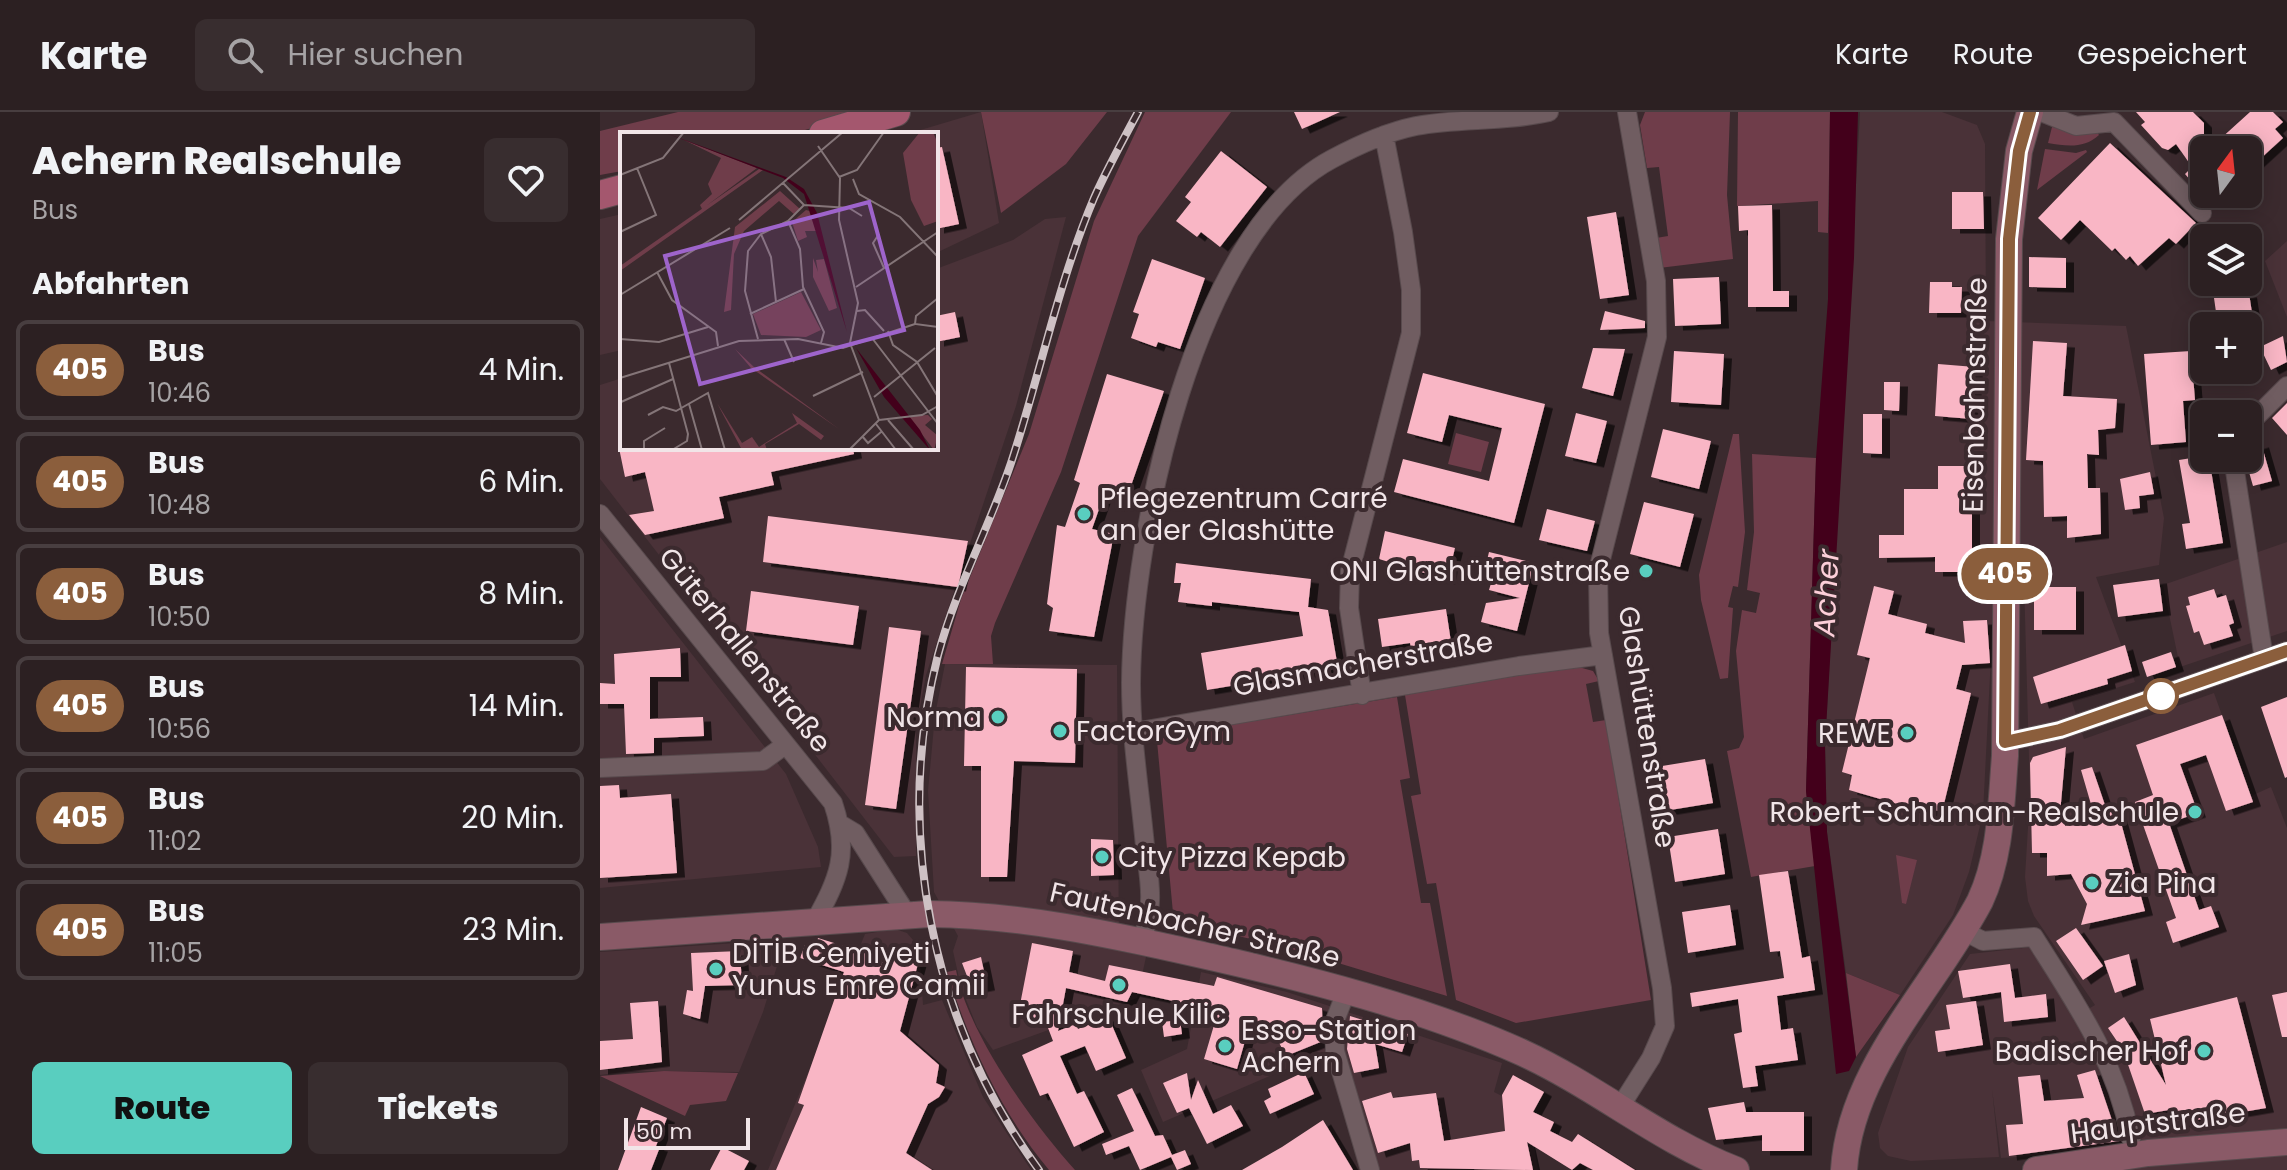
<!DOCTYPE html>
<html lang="de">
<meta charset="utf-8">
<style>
body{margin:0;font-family:Poppins,sans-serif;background:#382d2f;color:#f1f3f6;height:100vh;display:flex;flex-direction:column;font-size:30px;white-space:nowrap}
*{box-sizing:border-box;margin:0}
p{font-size:26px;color:#a6a3a5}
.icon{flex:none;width:44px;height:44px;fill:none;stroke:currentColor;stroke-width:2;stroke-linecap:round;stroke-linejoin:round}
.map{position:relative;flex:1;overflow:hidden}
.drawer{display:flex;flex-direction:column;background:#2c2022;width:600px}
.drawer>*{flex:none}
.badge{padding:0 16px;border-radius:26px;font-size:28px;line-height:52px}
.needle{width:52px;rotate:15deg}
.fabs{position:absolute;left:1590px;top:24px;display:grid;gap:16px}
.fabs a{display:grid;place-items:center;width:72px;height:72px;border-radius:12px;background:#2c2022;box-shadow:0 4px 20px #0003,0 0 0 2px #483e40;font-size:40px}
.scale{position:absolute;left:24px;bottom:20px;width:126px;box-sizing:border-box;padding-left:8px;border:4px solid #f1e5e8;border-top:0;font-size:22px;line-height:28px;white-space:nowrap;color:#f1e5e8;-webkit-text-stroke:6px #3b2a2e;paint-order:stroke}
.map>.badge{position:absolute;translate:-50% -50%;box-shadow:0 0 0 4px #fff}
h2{padding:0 32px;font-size:30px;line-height:72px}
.round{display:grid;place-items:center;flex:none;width:84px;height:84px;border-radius:12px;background:#382d2f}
.summary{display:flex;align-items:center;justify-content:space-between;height:136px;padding:0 32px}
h1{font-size:38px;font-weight:800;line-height:60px}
.cta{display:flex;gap:16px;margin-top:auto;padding:16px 32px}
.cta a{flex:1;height:92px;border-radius:12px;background:#59cebf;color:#111;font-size:32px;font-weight:800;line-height:92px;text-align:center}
.cta a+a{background:#382d2f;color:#f1f3f6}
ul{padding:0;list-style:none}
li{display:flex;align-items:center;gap:24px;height:100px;margin:0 16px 12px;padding:0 16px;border:4px solid #483e40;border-radius:12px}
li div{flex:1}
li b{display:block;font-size:30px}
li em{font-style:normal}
li .badge{min-width:88px;font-weight:700;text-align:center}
header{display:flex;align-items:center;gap:48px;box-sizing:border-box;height:112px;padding:0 40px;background:#2c2022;border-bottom:2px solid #483e40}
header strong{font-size:38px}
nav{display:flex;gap:44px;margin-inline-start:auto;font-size:28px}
.search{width:560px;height:72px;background:#382d2f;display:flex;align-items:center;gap:20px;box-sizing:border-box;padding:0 28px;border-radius:12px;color:#a6a3a5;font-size:30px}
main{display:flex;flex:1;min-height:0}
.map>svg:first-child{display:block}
</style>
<header>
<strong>Karte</strong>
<div class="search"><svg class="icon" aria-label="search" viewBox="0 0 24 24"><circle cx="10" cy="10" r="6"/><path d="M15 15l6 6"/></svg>Hier suchen</div>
<nav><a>Karte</a><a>Route</a><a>Gespeichert</a></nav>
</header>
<main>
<section class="drawer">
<div class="summary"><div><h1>Achern Realschule</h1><p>Bus</p></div><a class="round"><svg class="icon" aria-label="heart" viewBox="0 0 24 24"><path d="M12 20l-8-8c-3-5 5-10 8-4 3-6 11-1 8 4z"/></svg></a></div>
<h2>Abfahrten</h2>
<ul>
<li><span class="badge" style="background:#8b5e3c;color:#fff">405</span><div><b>Bus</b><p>10:46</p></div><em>4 Min.</em></li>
<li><span class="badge" style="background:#8b5e3c;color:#fff">405</span><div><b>Bus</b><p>10:48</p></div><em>6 Min.</em></li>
<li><span class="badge" style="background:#8b5e3c;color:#fff">405</span><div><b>Bus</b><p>10:50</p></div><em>8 Min.</em></li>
<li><span class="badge" style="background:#8b5e3c;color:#fff">405</span><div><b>Bus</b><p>10:56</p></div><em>14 Min.</em></li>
<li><span class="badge" style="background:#8b5e3c;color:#fff">405</span><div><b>Bus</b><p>11:02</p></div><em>20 Min.</em></li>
<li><span class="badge" style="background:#8b5e3c;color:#fff">405</span><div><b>Bus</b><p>11:05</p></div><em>23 Min.</em></li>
</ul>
<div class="cta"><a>Route</a><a>Tickets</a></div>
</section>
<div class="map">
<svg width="1687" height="1058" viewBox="0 0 1687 1058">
<defs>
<filter id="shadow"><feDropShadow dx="8" dy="4.5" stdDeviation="0" flood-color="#0009"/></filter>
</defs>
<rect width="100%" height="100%" fill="#3b2a2e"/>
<!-- built -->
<path fill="#4a3238" d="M381 0 399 111 336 141V22H307Z
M1260 0H1342L1377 13 1385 32 1386 209 1526 214 1564 406 1559 453 1496 465 1535 570 1472 590 1484 627 1614 581 1651 684 1671 675 1687 716V1058H1433L1432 1044 1401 1046 1392 977 1399 1045 1311 1049 1288 1044 1280 1036 1278 1021 1308 935 1370 842 1432 835 1478 903 1495 893 1434 804 1428 789 1425 765 1430 682 1424 469 1395 467 1383 701 1369 760 1353 803 1300 883 1246 861 1227 720 1225 633Z
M22 102V238L0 243V107Z
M466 105 416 294 326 563 316 617V744L294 745 166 579 171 571 161 552 143 551 0 367V273L22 266V336H336V157L413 128 445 107Z
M1687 129V205L1665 149Z
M0 425 186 662 218 735 221 755 0 776Z
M1687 430V519L1580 555 1563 473Z
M345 552 517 553 519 839 546 845 537 886 393 938 377 915 361 875 353 839 358 824 334 780 328 679 335 603Z
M295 817 307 821 319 835 323 893 342 888 383 985 431 1058H168L265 822Z
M185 828 163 900 139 960 32 959 0 963V840Z
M601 860 687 880 902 951 894 980 928 997 938 1058H776L737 935 563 1010 541 958 587 937Z"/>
<!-- green -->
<path fill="#6f3d4a" d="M78 0H268L191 22H22V59L0 63V19Z
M381 0H507L466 52 401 101Z
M545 0H631L538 124 461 360 395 511 391 524 393 552H342L361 487 429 322 494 109Z
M1045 0H1130L1127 83 1133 147 1059 156 1056 126 1068 124 1059 55 1047 56 1040 13Z
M1138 0H1230L1228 121 1218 120V89L1137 94Z
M1452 15 1497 20 1499 23C1484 37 1466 34 1448 31Z
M1445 37 1476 41 1486 38 1487 40 1437 78Z
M856 321 889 330 881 360 848 352Z
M1133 322H1139L1145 420 1138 475 1133 474 1128 495 1133 496 1128 566 1120 567 1101 488 1099 463Z
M1152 342 1216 346 1206 679 1215 754 1151 765 1127 639 1139 636 1144 625 1136 539 1142 498 1156 501 1160 481 1147 478 1154 420Z
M975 554 993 559 999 569 986 572 993 610 1006 608 1051 888 916 911 856 888 836 771 827 772 811 684 821 682 805 583Z
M797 585 810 666 800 668 821 791H830L847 884 692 837 577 809 573 801 557 629 569 623Z
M1296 743 1317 748 1306 792 1302 791Z
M356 858C368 922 432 1010 475 1058H449C400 999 370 932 347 860Z
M1246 861 1300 883 1256 945Z
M64 959 138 961 126 989 90 993 85 1004 0 964Z"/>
<!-- water -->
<path fill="#43001b" d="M1230 0H1258L1254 146 1225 633 1227 720 1256 945 1249 959 1236 962 1206 679 1216 346 1228 187Z"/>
<!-- building -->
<path fill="#f9b6c5" filter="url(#shadow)" d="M694 0H740L702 17Z
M1536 0H1593L1604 11V84L1585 62 1592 55 1576 32 1568 38 1562 36 1541 13 1545 10Z
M1650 0H1673L1683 10 1675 17 1683 26 1648 58V38H1608Z
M1510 31 1596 111 1576 132 1569 126 1538 154 1530 144 1526 148 1515 136 1512 139 1480 108 1461 128 1438 106Z
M342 35 359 112 336 117V36Z
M621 39 667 75 620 135 601 120 597 125 576 109 591 90 585 85Z
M1352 80H1383L1384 117H1352Z
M1172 93 1173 179H1189V195H1148V118L1139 119 1138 94Z
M1016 100 1029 183 1000 187 987 105Z
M1429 145 1466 146V176L1429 175Z
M552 147 605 166 580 237 558 230 556 235 531 226 539 202 533 200Z
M1119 165 1121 212 1075 214 1073 167Z
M1330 170H1352V175H1362L1361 201H1329Z
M1649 181 1654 214H1618L1614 186Z
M1005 199 1045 209V216L1000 218Z
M355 200 360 225 336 230V204Z
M1683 224 1687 250 1671 258 1660 235Z
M1433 229 1467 231 1463 284 1517 287 1515 316 1498 318 1499 343 1487 342 1488 376H1500L1501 422 1467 426V404L1444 405 1443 349 1426 348Z
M993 236 1025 237 1013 284 982 276Z
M1074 239 1124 242 1121 293 1071 290Z
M1591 239 1595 288 1583 289 1586 330 1551 333 1544 242Z
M1338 252 1375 255 1372 307 1335 304Z
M823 261 945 292 914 411 794 380 803 347 889 369 902 316 849 303 842 330 807 321Z
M507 262 564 279 525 391 504 383 492 417 514 422 494 525 449 519 453 496 447 492 457 413 465 415 480 371 474 368Z
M1284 270H1300L1299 299 1284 298Z
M1687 291V323L1672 306Z
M976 301 1007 309 996 351 965 344Z
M1263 302H1282V342L1263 341Z
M1063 317 1111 329 1099 377 1051 365Z
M1661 331 1672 369 1653 374 1645 346 1648 335Z
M19 336H253L254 342 171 360 174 373 119 385 124 406 45 423 29 403 54 399 45 360 25 365Z
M1604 344 1609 346 1623 431 1586 437 1582 412 1590 411 1579 348Z
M1338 354H1372V460H1335V445L1279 446V423H1304V377H1338Z
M1550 360 1554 382 1539 384 1540 396 1525 398 1520 367Z
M1044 390 1094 402 1080 455 1030 442Z
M947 397 995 409 987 439 939 428Z
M168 404 368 429 358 475 163 450Z
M785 419 855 436 847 468 779 447Z
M889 440 934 451 917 519 881 510 886 491 920 486 889 478 892 468 883 465Z
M576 451 711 467 708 495 728 498 738 556 607 578 601 541 703 524 699 500 612 490V494L578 490 581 471H574Z
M1559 467 1563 499 1518 505 1513 473Z
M1274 474 1294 479 1288 502 1327 512 1325 521 1365 531 1363 509 1387 508 1390 551 1362 553 1356 577 1371 581 1342 700 1330 697 1329 701 1249 678 1252 663 1242 660 1270 546 1257 543Z
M1434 475H1476V518H1434Z
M1614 477 1617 486 1626 483 1634 511 1629 513 1633 524 1604 533 1599 519 1594 521 1586 494 1590 493 1588 485Z
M151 479 259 494 253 533 146 519Z
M846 497 851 530 811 536 810 531 782 535 778 507Z
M289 515 321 519 296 697 265 693Z
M1525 533 1532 559 1507 567 1508 572 1441 592 1433 565Z
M80 536 81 565H50V607L103 605 104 624 54 626V641L26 642 24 592H0V571L15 572 14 542Z
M1571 540 1576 555 1547 565 1542 550Z
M366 555 477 557 475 651 414 649 407 765H381V654H364Z
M1687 585V665L1685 666 1661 595Z
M1622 603 1653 690 1626 699 1606 643 1580 652 1598 701 1569 711 1599 798 1611 794 1619 815 1573 831 1566 810 1576 806 1535 690 1553 683 1536 633Z
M1466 635 1460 702H1465V714L1495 706 1481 658 1492 655 1507 699 1517 696 1545 799 1481 813 1487 792 1471 762 1447 764V741H1432L1430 651 1433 645Z
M1105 647 1113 691 1064 699 1056 655Z
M19 673 20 686 71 682 77 761 0 766V674Z
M1118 717 1125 762 1075 770 1068 725Z
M491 727 513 728 514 763 491 764Z
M1188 759 1202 846 1210 844 1215 878 1177 884 1181 918 1193 916 1198 948 1155 954 1158 974 1143 976 1134 922 1142 920 1138 887 1092 895 1090 881 1184 866 1180 839 1170 840 1159 763Z
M1130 793 1136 833 1088 841 1082 800Z
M1476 816 1503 854 1483 868 1456 829Z
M218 826 276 844 279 835 319 848 300 919 339 953 336 971 345 975 339 985 328 992 306 1041 332 1058H176L204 993 198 991 244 860 200 846 205 833 215 837Z
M432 831 473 839 469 860 505 869 509 853 614 874 617 865 722 896 723 929 686 944 674 921 649 915 637 957 604 947 617 903 628 901 532 880 527 890 466 876 458 919 476 912 478 917 508 904 526 946 496 959 485 934 460 944 477 982 484 979 504 1020 474 1035 448 981 440 984 422 943 453 929 445 908 418 903Z
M140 839 142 873 105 874 100 907 83 902 87 878 93 879 91 841Z
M1529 842 1536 873 1515 881 1504 849Z
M381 845 387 874 372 877 362 851Z
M1410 852 1415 886 1446 882 1448 905 1404 910 1401 880 1363 886 1358 859Z
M1687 880V925H1682L1672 883Z
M1637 885 1666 996 1573 1012 1569 998 1545 1002 1523 938 1508 916 1524 905 1566 973 1550 907Z
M58 889 62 950 0 958V929L33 927 30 891Z
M1376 889 1383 933 1338 940 1335 919 1350 917 1346 893Z
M750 904 808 922 802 940 775 932 779 956 754 961 747 937Z
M580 908 582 922 564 925 562 910Z
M1495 958 1519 1029 1409 1044 1406 1013 1423 1012 1418 965 1440 963 1444 989 1484 986 1477 963Z
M704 960 714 982 670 1002 664 989 671 985 668 977Z
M587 961 591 988 598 968 613 1002 631 993 643 1014 607 1032 589 996 577 1001 563 971Z
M913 963 944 980 933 1000 954 1010 950 1019 972 1030 978 1022 1035 1058H993L980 1051 972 1058 927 1030 933 1058 820 1056 819 1048 812 1049 810 1031 778 1041 762 989 791 980 793 986 836 981 844 1029 905 1019 902 983Z
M532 976 555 1024 563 1023 572 1043 585 1038 591 1052 577 1058 571 1045 540 1058 529 1034 506 1043 502 1032 534 1019 517 983Z
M1144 990 1146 1000H1204V1039H1162V1023L1116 1028 1108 996Z
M41 995 67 1006 56 1034 60 1035 51 1058H18Z
M723 1008 753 1058H642L682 1035Z
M122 1035 149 1049 144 1058H110Z"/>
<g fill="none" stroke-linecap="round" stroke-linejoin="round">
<!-- street casing -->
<g stroke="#584a4d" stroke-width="20">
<path id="street" d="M1441 0 1476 14 1514 10 1602 101
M1648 313 1687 274
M1633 346 1664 547
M0 402 233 691C250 741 239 766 214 811
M762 583 749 496 750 459 811 221V178L803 120 784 23
M534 620 919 554 1003 543
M1405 630 1460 618 1687 539
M0 656 163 649 185 633
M240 712 255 721 308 804
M1364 819 1383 829 1434 825C1477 893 1515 947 1531 1027
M542 830C545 817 550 802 550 789 551 771 547 752 545 734 540 680 531 626 531 571 532 426 593 121 732 47 758 33 787 20 816 14 860 6 905 10 949 0
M746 880 734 911 735 939 770 1058
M1020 995 1051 946 1065 914 1062 876 999 521 998 459 1057 225 1056 169 1027 0"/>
</g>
<!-- secondary casing -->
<g stroke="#584a4d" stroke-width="28">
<path id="secondary" d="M0 825 329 802C421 803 509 822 598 842 705 866 824 896 923 941 997 975 1060 1029 1136 1058
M1244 1058C1250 956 1335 875 1380 789 1401 744 1401 693 1405 644L1409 127 1419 39 1430 0
M1436 1058 1548 1041 1687 1030"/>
</g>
<!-- primary casing -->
<g stroke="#584a4d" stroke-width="30">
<path id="primary" d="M223 22 296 0
M0 83 22 77"/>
</g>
<!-- street -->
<use href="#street" stroke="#705d61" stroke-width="18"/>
<!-- secondary -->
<use href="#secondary" stroke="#8a5a67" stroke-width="26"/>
<!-- primary -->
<use href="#primary" stroke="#a4576e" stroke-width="28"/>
<!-- rail casing -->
<g stroke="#cec1c4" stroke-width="8">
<path id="rail" d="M439 1058C331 911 293 720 338 543 356 476 389 416 411 351 440 263 458 171 494 86 507 57 523 28 538 0"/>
</g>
<!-- rail -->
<use href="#rail" stroke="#3b2a2e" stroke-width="5" stroke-dasharray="15" stroke-linecap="butt"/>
</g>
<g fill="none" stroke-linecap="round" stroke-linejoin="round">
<!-- line casing -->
<g stroke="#fff" stroke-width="18">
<path id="line" d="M1430 0 1419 39 1409 127 1405 630 1460 618 1687 539"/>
</g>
<!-- line -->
<use href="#line" stroke="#8b5e3c" stroke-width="12"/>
</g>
<!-- markers -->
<g fill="#59cebf" stroke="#3b2a2e" stroke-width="3">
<circle cx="484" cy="402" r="8"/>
<circle cx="1046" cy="459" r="8"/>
<circle cx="398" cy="605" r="8"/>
<circle cx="460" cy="619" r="8"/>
<circle cx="1307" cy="621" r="8"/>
<circle cx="1595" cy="700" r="8"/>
<circle cx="502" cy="745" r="8"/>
<circle cx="1492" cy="771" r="8"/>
<circle cx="116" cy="857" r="8"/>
<circle cx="519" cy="873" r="8"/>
<circle cx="625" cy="934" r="8"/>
<circle cx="1604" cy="939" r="8"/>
</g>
<circle fill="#fff" stroke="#8b5e3c" stroke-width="4" cx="1561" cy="584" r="16"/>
<g text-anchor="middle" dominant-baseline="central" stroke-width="8" stroke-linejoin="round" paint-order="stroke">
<!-- street labels -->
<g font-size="28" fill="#f1e5e8" stroke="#3b2a2e">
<text transform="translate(1375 283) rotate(-89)">Eisenbahnstraße</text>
<text transform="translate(145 538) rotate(51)">Güterhallenstraße</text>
<text transform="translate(763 552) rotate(-10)">Glasmacherstraße</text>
<text transform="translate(1047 615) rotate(81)">Glashüttenstraße</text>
<text transform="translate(595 813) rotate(13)">Fautenbacher Straße</text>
<text transform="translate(1558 1011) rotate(-7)">Hauptstraße</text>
</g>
<!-- poi labels -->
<g font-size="28" fill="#f1e5e8" stroke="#3b2a2e" text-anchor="start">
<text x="500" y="386">Pflegezentrum Carré<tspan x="500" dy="32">an der Glashütte</tspan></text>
<text x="1030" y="459" text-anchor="end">ONI Glashüttenstraße</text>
<text x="382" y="605" text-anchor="end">Norma</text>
<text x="476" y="619">FactorGym</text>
<text x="1291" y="621" text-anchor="end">REWE</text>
<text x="1579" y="700" text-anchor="end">Robert-Schuman-Realschule</text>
<text x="518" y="745">City Pizza Kepab</text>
<text x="1508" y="771">Zia Pina</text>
<text x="132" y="841">DİTİB Cemiyeti<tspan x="132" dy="32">Yunus Emre Camii</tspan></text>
<text x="519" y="902" text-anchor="middle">Fahrschule Kilic</text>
<text x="641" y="918">Esso-Station<tspan x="641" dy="32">Achern</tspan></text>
<text x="1588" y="939" text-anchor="end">Badischer Hof</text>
</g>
<!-- water labels -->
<g font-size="30" font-style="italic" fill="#fccfd9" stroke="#3b2a2e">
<text transform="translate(1226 481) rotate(-87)">Acher</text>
</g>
</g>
<!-- overview -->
<g transform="translate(20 20)">
<rect width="318" height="318" fill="#3b2a2e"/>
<path d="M300 0H313L318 12V89L304 94 291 68 283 21ZM62 7 137 36 82 77 80 73 92 62 88 52 101 26ZM139 37 143 38 0 139V134ZM160 59 180 77 175 83 159 69 124 99 114 122 111 178 104 180 115 95ZM186 78 193 80 198 99H185L187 105 178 109 172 90ZM193 126 198 140 196 128 204 127 217 176 209 179 193 145ZM181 160 201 198 186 205 141 203 133 182ZM115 217 134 235 219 297 131 236ZM97 271 122 311 132 305 139 315 177 291 172 281 204 304 201 308 179 292 145 312 147 318H122ZM308 283 312 287 305 293 318 304 314 318 288 284Z" fill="#6f3d4a"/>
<path d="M43 0 166 45 184 57 197 81 227 200 184 62 163 46ZM236 216 300 298 310 318 264 265Z" fill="#43001b"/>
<path fill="none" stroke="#847578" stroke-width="2" d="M198 14 220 46 219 88 238 171 230 211 259 288M0 43 43 26 64 0M219 45 237 38 264 0M163 51 184 73 229 76 242 84M236 55 233 47 239 62 280 85 318 125M119 88 223 0M168 89 180 117 183 155 204 200 201 211M0 100 36 83 17 36M141 102 151 125 156 170M259 102 253 111 264 136M37 140 52 168 96 200 98 214M236 155 318 100M0 163 110 96M318 166 296 184 295 192 318 195M237 179 245 178 264 199M130 182 184 157M268 199 273 213 297 230 318 265M252 206 318 292M0 207 39 210 88 195M138 207 125 159 128 119 141 102 168 89 184 73M164 207 174 230M49 231 68 302 67 309 52 318M0 246 119 209 178 207 223 216 295 192M193 264 243 240M254 265 315 216M1 270 53 247M69 272 82 318M28 283 43 275 56 279 88 261 105 318M259 288 302 283 318 274M268 288 294 318M256 292 276 318M242 304 248 311 261 300M24 318V309L45 296M229 318 259 288"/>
<path fill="#9e64cb" fill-opacity="0.15" stroke="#9e64cb" stroke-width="4" d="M249 70 284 198 80 252 45 124Z"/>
<rect width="318" height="318" fill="none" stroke="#f1e5e8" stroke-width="4"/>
</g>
</svg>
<div class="fabs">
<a><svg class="needle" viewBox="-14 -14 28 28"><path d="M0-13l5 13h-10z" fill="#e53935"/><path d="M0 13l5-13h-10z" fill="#a6a3a5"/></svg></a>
<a><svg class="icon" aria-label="layers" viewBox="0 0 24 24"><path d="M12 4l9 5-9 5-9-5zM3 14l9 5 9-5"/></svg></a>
<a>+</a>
<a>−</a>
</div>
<div class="scale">50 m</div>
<b class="badge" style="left:1405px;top:462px;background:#8b5e3c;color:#fff">405</b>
</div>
</main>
